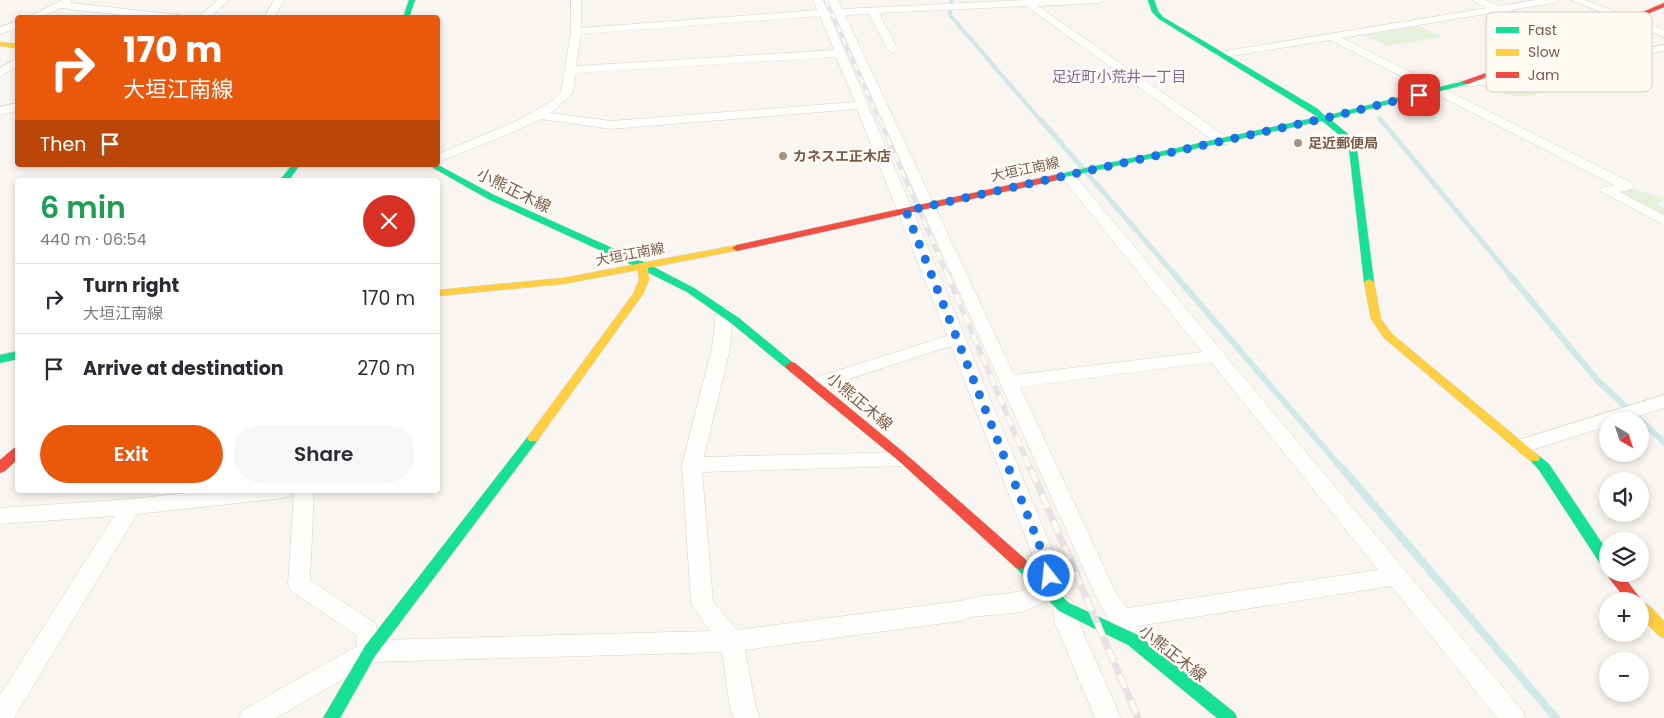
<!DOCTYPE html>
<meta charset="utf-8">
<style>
body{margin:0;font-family:Poppins,"Noto Sans JP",sans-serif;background:#f7f7f7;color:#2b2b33;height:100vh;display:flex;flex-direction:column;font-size:19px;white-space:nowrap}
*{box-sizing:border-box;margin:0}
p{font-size:16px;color:#7c7c81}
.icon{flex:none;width:28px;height:28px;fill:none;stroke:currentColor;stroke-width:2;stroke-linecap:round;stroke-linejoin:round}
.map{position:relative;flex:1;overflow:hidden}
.panel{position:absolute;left:15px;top:178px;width:425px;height:315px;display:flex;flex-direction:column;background:#fff;border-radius:5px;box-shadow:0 2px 8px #0003}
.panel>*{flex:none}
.hud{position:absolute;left:15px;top:15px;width:425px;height:152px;border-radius:5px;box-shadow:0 2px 8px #0003;background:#ea580c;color:#fff;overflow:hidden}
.needle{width:32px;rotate:141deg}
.buttons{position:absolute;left:1599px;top:412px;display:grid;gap:10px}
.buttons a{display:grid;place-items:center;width:50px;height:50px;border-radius:50%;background:#fff;box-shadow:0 2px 8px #0003;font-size:25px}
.pin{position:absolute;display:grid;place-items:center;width:42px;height:42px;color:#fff;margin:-21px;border-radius:10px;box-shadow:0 2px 8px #0006}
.me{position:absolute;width:55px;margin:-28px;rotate:344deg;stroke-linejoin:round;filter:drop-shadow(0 0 4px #0008)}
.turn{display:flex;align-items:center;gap:18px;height:105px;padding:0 25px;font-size:22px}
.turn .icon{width:65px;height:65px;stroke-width:2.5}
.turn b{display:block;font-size:35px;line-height:42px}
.then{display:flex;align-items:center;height:48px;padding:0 25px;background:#0003;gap:10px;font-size:19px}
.round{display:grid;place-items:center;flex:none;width:52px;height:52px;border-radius:26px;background:#f7f7f7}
.headline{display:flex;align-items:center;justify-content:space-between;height:85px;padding:0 25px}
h1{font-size:30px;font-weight:600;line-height:38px;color:#1e9e55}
.cta{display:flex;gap:10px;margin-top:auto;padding:10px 25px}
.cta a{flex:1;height:58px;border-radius:30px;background:#ea580c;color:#fff;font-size:20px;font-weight:600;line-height:58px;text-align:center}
.cta a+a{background:#f7f7f7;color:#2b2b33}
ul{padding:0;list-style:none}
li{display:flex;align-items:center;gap:15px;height:70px;padding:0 25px;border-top:1px solid #e1e1e2}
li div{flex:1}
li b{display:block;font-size:19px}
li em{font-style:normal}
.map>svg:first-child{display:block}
.green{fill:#e7f0db}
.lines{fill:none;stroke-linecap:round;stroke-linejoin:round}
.stream-far3{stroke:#d0e8ea;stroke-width:4}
.stream-far2{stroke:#d0e8ea;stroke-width:5}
.stream-far1{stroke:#d0e8ea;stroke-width:6}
.stream{stroke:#d0e8ea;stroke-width:8}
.street-casing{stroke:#d7d1cb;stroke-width:1}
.fast-casing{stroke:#d9d2cb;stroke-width:1}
.slow-casing{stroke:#d9d2cb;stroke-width:1}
.jam-casing{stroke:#d9d2cb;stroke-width:1}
.street{fill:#fefefd;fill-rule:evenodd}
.fast{fill:#16e098;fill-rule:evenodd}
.slow{fill:#ffcf43;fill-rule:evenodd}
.jam{fill:#f24e42;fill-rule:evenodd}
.rail-far3-casing{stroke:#e6e3e7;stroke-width:4}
.rail-far2-casing{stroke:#e6e3e7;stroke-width:4.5}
.rail-far1-casing{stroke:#e6e3e7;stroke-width:5.5}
.rail-casing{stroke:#e6e3e7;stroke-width:7}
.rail-far3{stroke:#fffaf3;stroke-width:2.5;stroke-dasharray:7;stroke-linecap:butt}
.rail-far2{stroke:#fffaf3;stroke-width:3;stroke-dasharray:9;stroke-linecap:butt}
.rail-far1{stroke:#fffaf3;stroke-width:4;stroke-dasharray:11;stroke-linecap:butt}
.rail{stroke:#fffaf3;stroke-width:5;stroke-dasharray:14;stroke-linecap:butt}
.route{stroke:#1a73e8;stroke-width:9;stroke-dasharray:0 16.2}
.poi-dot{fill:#a69286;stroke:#fffaf3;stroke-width:2}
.labels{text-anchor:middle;stroke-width:5;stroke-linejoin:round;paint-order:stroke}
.far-poi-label{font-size:14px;font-weight:bold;fill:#7a5c4d;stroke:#fffaf3;text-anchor:start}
.far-street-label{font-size:14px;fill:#7a5c4d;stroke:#fffaf3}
.far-neighbourhood-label{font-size:15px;fill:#846695;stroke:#fffaf3}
.street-label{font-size:16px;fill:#7a5c4d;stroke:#fffaf3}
.key{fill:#fffaf3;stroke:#d7cbc1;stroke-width:1}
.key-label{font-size:14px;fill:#7a5c4d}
</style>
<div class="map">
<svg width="1664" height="718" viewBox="0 0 1664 718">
<rect width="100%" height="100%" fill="#f9f5f0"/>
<path class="green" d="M 1419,26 L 1442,37 L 1387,46 L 1365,35 Z
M 1643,57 L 1651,60 L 1652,66 C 1642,69 1634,66 1624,67 C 1616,68 1610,71 1601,72 L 1594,80 L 1558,79 L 1576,69 L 1597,69 L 1607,64 L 1625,63 L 1627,59 Z
M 1529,83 L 1543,85 L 1546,91 C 1527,99 1515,97 1495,91 Z
M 1629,188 L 1664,198 L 1658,205 L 1664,208 L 1664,215 L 1621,193 Z"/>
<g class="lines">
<path class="stream-far3" d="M 951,0 L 950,15 L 1042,122
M 1379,118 L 1382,122"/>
<path class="stream-far2" d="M 1041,120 L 1175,275
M 1381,120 L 1510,275"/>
<path class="stream-far1" d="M 1174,274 L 1344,471
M 1509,274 L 1598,381 L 1664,442"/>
<path class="stream" d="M 1343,469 L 1556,718"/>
<defs>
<path id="street" d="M 62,0 L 72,0 L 71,3 L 180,15 L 185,18 L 147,18 L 61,8 L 40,18 L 26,18 Z
M 218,0 L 229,0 L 209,18 L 197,18 Z
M 274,0 L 284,0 L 274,18 L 264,18 Z
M 571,0 L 581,0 L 581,28 L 817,10 L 813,0 L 823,0 L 827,10 L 832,9 L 828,0 L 838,0 L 842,9 L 1024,0 L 1105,0 L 1100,3 L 1038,6 L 1228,138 L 1229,141 L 1228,144 L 1218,144 L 1026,6 L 879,13 L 898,50 L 893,53 L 888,50 L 869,14 L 845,15 L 1014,375 L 1202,352 L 1060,175 L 1062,172 L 1072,172 L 1522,710 L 1526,718 L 1497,718 L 1391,586 L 1138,626 L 1145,640 L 1141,647 L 1133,650 L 1125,647 L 1098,601 L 835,15 L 830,16 L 913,211 L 1058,564 L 1060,576 L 1055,585 L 1058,591 L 1055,598 L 1022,612 L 971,617 L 960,621 L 745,650 L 756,708 L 760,718 L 734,718 L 730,708 L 722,652 L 373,662 L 276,718 L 239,718 L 243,710 L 357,646 L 356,635 L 291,591 L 288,584 L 294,491 L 291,495 L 284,498 L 137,514 L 14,718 L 0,718 L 0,695 L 114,516 L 0,524 L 0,508 L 131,499 L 213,490 L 314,490 L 310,580 L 375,623 L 380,640 L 710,631 L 691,604 L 682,465 L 712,348 L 716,312 L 718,308 L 730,308 L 732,312 L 730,348 L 704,457 L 904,452 L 911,454 L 914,459 L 911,464 L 904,466 L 702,472 L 713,601 L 737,630 L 960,601 C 983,593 1009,597 1032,587 L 1038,575 L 1036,564 L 951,346 L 814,390 L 808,388 L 805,384 L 808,380 L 947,336 L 857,109 L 611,129 L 541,119 L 511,133 L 438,162 L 438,154 L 521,119 L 553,100 L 561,92 L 571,31 ZM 820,16 L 834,50 L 576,66 L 581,34 ZM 836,57 L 855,102 L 611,121 L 551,113 L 573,93 L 576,73 ZM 1211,362 L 1378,570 L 1127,608 L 1117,595 L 1020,387 Z
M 1472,0 L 1485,0 L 1500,6 L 1536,0 L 1559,0 L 1554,3 L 1510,10 L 1581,42 L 1580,44 L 1572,44 L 1497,12 L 1342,38 L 1632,183 L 1634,186 L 1632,189 L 1620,192 L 1664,215 L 1664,225 L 1600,191 L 1602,188 L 1614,185 L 1330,40 L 1219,58 L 1214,55 L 1219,52 L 1487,8 Z
M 1571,0 L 1585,0 L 1664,30 L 1664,37 Z
M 18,21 L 18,28 L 0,34 L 0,27 Z
M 1664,45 L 1664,51 L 1510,83 L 1459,87 L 1453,84 L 1459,81 L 1510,77 Z
M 18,58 L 18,66 L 0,76 L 0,68 Z
M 18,103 L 18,111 L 0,115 L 0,107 Z
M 1664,395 L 1664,408 L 1621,421 L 1608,421 L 1608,426 L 1522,453 L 1515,451 L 1512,446 L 1515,441 Z
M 1064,597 L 1072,600 L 1079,623 L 1121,718 L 1095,718 L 1055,623 L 1053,607 L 1056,600 Z"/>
<path id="fast" d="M 409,0 L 415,0 L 409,18 L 403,18 Z
M 1148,0 L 1154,0 L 1158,11 L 1163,17 L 1318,109 L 1325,116 L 1468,80 L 1468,84 L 1330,119 L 1348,134 L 1357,149 L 1374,282 L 1373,284 L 1365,284 L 1364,282 L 1349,149 L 1342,137 L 1322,121 L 1056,179 L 1055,177 L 1059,174 L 1318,117 L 1159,19 L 1152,12 Z
M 292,165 L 300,165 L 289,180 L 280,180 Z
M 428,165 L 438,165 L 494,195 L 648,264 L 694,288 L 739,318 L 797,366 L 791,370 L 787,369 L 731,323 L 687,292 L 641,269 L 488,199 Z
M 18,351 L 18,359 L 0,363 L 0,355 Z
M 533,434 L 537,435 L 539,438 L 537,441 L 375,656 L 340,718 L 323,718 L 365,646 L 529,435 Z
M 1534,453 L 1538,455 L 1549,464 L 1608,552 L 1608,570 L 1603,568 L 1539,470 L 1528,458 L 1530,455 Z
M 1020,557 L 1025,559 L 1069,603 L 1138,635 L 1235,713 L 1237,718 L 1217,718 L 1128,645 L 1059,611 L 1015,567 L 1013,563 L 1015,559 Z"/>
<path id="slow" d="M 0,42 L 18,44 L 18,48 L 0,46 Z
M 737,245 L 740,246 L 742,248 L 740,250 L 648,268 L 649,280 L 643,294 L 537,441 L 529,441 L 527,438 L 529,435 L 633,294 L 639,280 L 638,270 L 563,284 L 438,296 L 438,290 L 563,278 Z
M 1369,279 L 1374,282 L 1381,319 L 1392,334 L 1538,455 L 1540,458 L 1538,461 L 1530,461 L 1384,338 L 1371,319 L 1364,282 Z
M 1638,601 C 1649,602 1657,614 1664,621 L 1664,638 L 1659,636 L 1640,617 L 1640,601 Z"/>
<path id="jam" d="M 1664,3 L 1664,7 L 1578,43 L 1468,84 L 1461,82 L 1574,41 Z
M 1059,174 L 1063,177 L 1062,179 L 737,251 L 732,248 L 737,245 Z
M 791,362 L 795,363 L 908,456 L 1025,559 L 1027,563 L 1025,567 L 1020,569 L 1015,567 L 900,462 L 787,369 L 785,366 Z
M 18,447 L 18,459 L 5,471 L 0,473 L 0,460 L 14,448 Z
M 1608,573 L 1622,574 L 1642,601 L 1640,605 L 1640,601 L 1627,601 L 1609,578 Z"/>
</defs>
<use href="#street" class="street-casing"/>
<use href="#fast" class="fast-casing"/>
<use href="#slow" class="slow-casing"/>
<use href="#jam" class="jam-casing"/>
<use href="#street" class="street"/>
<use href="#fast" class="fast"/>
<use href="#slow" class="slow"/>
<use href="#jam" class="jam"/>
<defs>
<path id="rail-far3" d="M 826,0 L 880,122"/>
<path id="rail-far2" d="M 880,120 L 947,275"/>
<path id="rail-far1" d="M 947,274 L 1031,471"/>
<path id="rail" d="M 1031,469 L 1138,718"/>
</defs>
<use href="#rail-far3" class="rail-far3-casing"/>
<use href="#rail-far2" class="rail-far2-casing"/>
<use href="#rail-far1" class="rail-far1-casing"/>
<use href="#rail" class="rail-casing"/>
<use href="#rail-far3" class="rail-far3"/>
<use href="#rail-far2" class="rail-far2"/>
<use href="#rail-far1" class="rail-far1"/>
<use href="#rail" class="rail"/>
</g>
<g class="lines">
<path class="route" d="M 1049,576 L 1047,564 L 906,211 L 1326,118 L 1419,95"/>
</g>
<g class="poi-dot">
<circle cx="1298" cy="143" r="5"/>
<circle cx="783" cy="156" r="5"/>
</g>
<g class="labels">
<g class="far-poi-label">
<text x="1308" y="148">足近郵便局</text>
<text x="793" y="161">カネスエ正木店</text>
</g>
<g class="far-street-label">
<text transform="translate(1025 169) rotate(-12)" y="5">大垣江南線</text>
<text transform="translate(630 254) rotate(-11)" y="5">大垣江南線</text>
</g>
<g class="far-neighbourhood-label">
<text x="1119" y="82">足近町小荒井一丁目</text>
</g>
<g class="street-label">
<text transform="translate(514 190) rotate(26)" y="6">小熊正木線</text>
<text transform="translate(860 401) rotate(40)" y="6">小熊正木線</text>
<text transform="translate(1173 653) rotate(38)" y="6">小熊正木線</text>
</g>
</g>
<rect x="1486" y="12" width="166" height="80" rx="8" class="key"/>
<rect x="1496" y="27" width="23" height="6" fill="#16e098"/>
<rect x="1496" y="49" width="23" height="7" fill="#ffcf43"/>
<rect x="1496" y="72" width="23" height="6" fill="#f24e42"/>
<g class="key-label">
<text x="1528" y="35">Fast</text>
<text x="1528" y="57">Slow</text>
<text x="1528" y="80">Jam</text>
</g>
</svg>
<div class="buttons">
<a><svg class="needle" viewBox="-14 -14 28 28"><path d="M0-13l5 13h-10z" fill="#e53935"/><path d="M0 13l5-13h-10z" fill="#7c7c81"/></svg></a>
<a><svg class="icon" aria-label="sound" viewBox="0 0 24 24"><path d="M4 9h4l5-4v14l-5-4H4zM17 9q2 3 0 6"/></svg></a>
<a><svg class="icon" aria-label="layers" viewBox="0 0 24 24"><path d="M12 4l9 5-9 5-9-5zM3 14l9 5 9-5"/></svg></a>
<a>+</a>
<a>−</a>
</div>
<div class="pin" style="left:1419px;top:95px;background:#d93025"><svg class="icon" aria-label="arrive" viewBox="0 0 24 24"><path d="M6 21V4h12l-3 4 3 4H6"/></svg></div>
<svg class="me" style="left:1049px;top:576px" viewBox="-20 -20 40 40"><circle r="17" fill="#1a73e8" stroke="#fff" stroke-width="3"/><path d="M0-11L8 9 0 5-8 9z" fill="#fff"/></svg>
<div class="hud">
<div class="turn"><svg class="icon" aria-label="right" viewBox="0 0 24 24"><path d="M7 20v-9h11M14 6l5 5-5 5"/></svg><div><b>170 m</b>大垣江南線</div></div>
<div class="then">Then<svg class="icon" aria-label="arrive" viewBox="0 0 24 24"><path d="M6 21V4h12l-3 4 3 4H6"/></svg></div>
</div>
<section class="panel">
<div class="headline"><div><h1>6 min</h1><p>440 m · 06:54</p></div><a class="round" style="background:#d93025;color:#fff"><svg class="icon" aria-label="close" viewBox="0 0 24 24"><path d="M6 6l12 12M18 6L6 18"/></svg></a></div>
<ul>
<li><svg class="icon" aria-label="right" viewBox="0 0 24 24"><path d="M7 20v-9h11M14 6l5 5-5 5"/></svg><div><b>Turn right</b><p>大垣江南線</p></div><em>170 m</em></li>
<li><svg class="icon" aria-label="arrive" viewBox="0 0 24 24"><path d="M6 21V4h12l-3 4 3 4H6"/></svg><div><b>Arrive at destination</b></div><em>270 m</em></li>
</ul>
<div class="cta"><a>Exit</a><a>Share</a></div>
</section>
</div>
